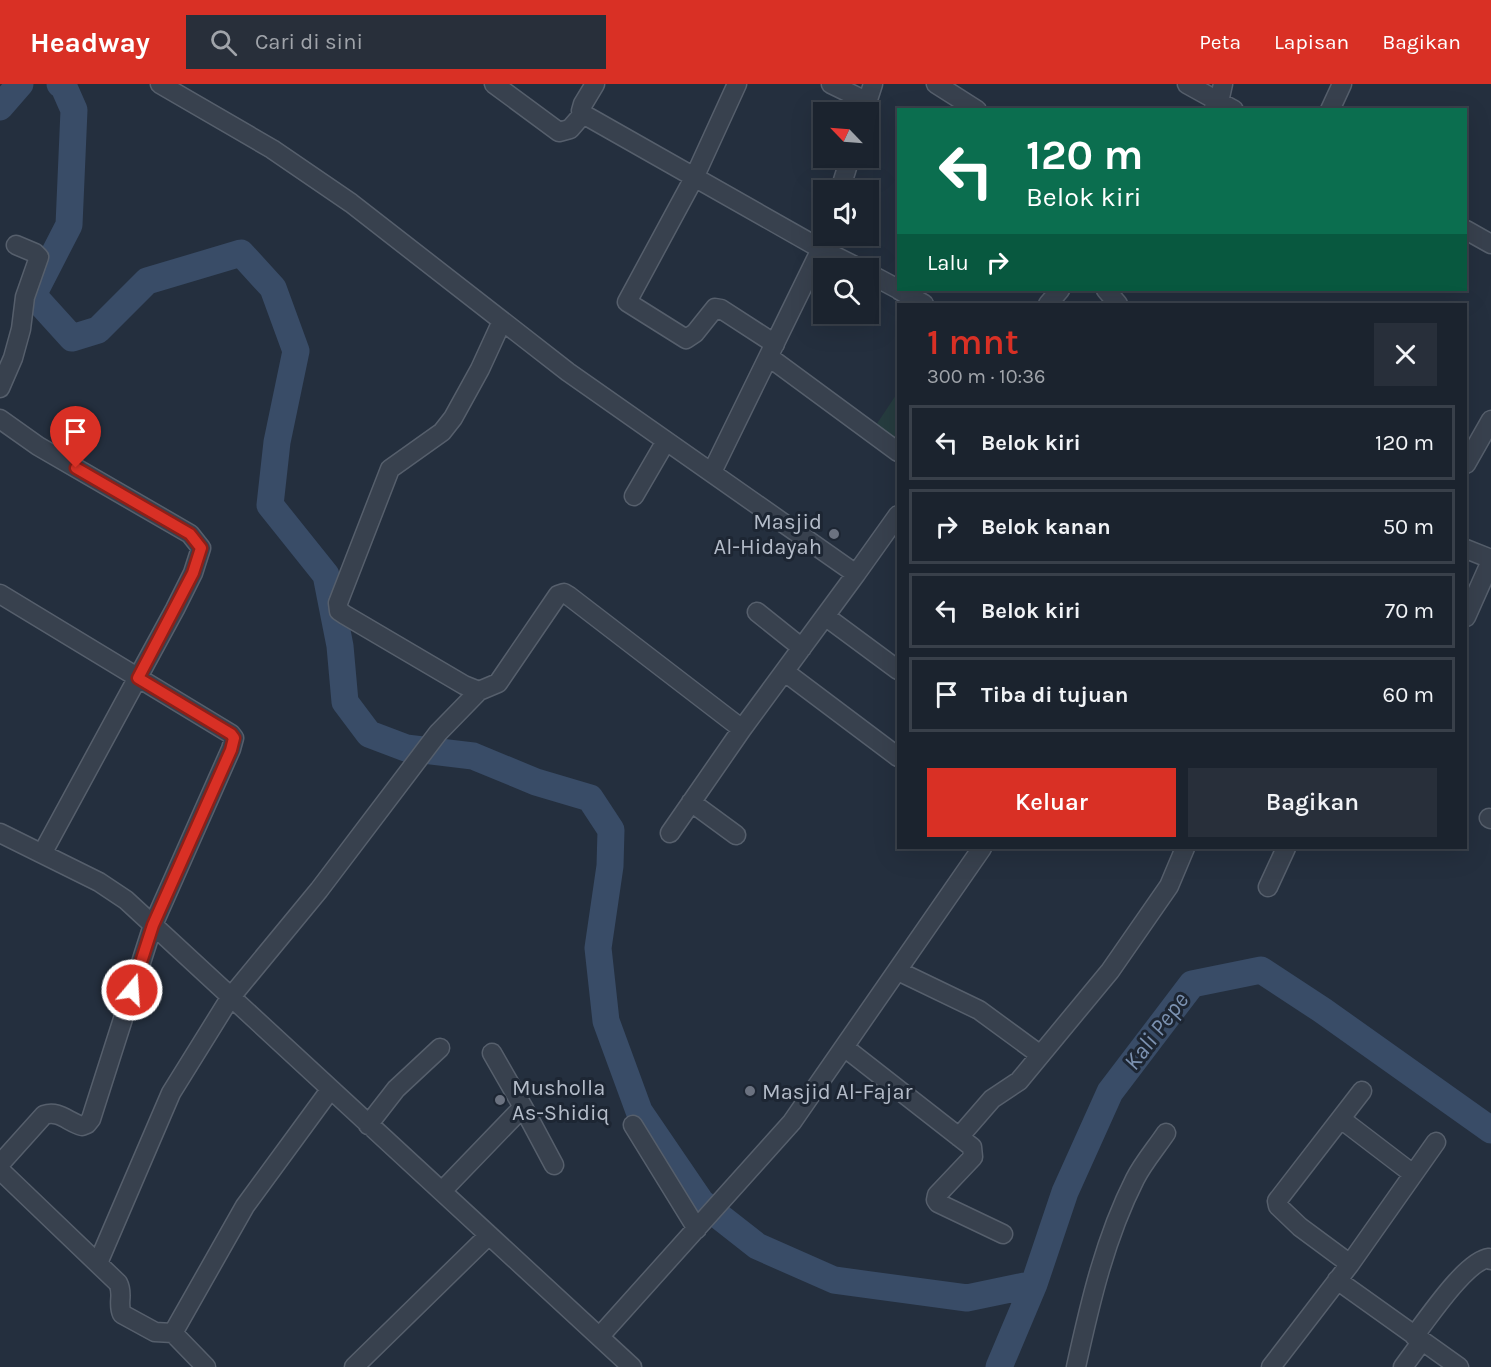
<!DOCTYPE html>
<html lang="id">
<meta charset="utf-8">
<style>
body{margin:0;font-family:Karla,sans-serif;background:#282f3a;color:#f1f3f6;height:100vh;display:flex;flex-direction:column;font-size:22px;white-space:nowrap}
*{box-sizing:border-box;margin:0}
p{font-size:20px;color:#a0a4aa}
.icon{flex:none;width:33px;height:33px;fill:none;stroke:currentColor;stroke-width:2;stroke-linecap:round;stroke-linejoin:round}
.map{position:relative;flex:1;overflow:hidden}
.details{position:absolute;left:897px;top:219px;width:570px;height:546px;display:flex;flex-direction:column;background:#1b232e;border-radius:0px;box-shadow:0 6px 24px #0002,0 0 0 2px #39404a}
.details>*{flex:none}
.top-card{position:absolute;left:897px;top:24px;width:570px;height:183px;border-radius:0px;box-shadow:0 6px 24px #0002,0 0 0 2px #39404a;background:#0b6e4f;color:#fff;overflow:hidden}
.needle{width:39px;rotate:295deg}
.buttons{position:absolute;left:813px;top:18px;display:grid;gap:12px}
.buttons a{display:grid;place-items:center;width:66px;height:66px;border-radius:0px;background:#1b232e;box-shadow:0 6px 24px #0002,0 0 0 2px #39404a;font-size:30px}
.pin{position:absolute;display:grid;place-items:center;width:51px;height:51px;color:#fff;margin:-62px -26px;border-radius:50% 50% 50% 0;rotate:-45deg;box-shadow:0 0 6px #0007}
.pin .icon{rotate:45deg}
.me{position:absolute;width:66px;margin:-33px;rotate:18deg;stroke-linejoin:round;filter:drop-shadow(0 0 4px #0008)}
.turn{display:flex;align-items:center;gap:21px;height:126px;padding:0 30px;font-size:27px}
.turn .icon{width:78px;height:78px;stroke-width:2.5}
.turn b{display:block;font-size:42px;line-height:51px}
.then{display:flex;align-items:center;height:57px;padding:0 30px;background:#0003;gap:12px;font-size:22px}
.round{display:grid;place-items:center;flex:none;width:63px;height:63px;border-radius:0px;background:#282f3a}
.overview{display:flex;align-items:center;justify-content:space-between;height:102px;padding:0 30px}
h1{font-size:36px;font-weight:600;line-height:45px;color:#d93025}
.button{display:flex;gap:12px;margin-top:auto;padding:12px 30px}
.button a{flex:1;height:69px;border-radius:0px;background:#d93025;color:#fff;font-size:24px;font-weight:600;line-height:69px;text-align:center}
.button a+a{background:#282f3a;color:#f1f3f6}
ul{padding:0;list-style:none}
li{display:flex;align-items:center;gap:18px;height:75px;margin:0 12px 9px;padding:0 18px;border:3px solid #39404a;border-radius:0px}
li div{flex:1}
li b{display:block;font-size:22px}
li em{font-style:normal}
header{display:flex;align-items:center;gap:36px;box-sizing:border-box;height:84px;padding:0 30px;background:#d93025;color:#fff}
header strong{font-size:28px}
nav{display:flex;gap:33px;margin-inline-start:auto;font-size:21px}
.search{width:420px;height:54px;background:#282f3a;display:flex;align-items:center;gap:15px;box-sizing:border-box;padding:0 21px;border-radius:0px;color:#a0a4aa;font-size:22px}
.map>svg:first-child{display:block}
.green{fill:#263c3f}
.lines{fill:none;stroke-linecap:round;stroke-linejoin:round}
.river{stroke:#394c67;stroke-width:27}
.minor-casing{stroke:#565f6c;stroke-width:21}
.minor{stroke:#38414e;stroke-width:18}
.route-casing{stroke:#8d1f18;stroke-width:15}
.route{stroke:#d93025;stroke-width:10}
.worship-dot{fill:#6b7280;stroke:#1d2633;stroke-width:2}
.labels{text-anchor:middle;stroke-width:6;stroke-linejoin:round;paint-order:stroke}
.poi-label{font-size:22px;fill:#b4bcc9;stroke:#1d2633;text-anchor:start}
.water-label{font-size:24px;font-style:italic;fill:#7c92b1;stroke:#1d2633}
</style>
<header>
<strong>Headway</strong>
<div class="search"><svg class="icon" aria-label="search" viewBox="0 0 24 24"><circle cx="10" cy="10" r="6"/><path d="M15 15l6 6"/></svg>Cari di sini</div>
<nav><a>Peta</a><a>Lapisan</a><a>Bagikan</a></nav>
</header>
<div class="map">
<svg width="1491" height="1283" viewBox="0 0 1491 1283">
<rect width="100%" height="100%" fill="#242f3e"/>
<path class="green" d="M 898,308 L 898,358 L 876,341 Z"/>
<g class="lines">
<path class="river" d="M 60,0 L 63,1 L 74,26 L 69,141 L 33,211 L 72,254 L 98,246 L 147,197 L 241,169 L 273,204 L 296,267 L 277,358 L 270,421 L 326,491 L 340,562 L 345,618 L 369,650 L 406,664 L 473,672 L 536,698 L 590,714 L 611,746 L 610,782 L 598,864 L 606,937 L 639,1027 L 701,1118 L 757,1162 L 834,1196 L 967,1214 L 1034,1200
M 0,23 L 20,0
M 999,1283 L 1034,1200 L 1065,1108 L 1110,1008 L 1192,900 L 1261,886 L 1322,926 L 1491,1046"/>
<defs>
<path id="minor" d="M 160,0 L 272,65 L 351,119 L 568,288 L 856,490 L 898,431
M 494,0 L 559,48 L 570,45 L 583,30
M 595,0 L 583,20 L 581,27 L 583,30 L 821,165 L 825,152
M 737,0 L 694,94 L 627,218 L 686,255 L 695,249 L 715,224 L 721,225 L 775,260
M 831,0 L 868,18
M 936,0 L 977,26
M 1187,0 L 1234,26
M 1213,26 L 1219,18 L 1223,0
M 1330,26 L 1342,0
M 864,28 L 873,0
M 840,106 L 850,74
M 1466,146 L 1491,160
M 868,189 L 898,205
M 899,206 L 924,220
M 1106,206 L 1118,220
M 1048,220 L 1060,206
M 769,273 L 898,368
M 0,304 L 13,274 L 21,245 L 25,213 L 39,173 L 35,169 L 16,161
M 0,335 L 38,362 L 190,450 L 201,464 L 193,489 L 175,525 L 43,768
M 1466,380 L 1491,336
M 712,388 L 821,165 L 859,184
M 634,412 L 666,357
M 1466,465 L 1491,475
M 0,510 L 231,650 L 234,654 L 231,665 L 153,841 L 91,1035 L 87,1040 L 82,1042 C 68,1038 59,1026 44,1031 L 0,1080
M 757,528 L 802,564
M 825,532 L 898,586
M 1466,533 L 1491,477
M 785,588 L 898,673
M 479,607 L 464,601 L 345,531 L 339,527 L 338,519 L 390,385 L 442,348 L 453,334 L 480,285 L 502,237
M 691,718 L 736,751
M 1489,734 L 1491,735
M 0,749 L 99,798 L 126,816 L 632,1283
M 670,749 L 742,645 L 856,490
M 1268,803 L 1286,764
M 898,887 L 979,926 L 1039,970
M 844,963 L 972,1063 L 973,1073 L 937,1111 L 936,1116 L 938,1119 L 1003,1150
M 523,1023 L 554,1081
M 1341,1035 L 1413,1090
M 368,1041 L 396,1005 L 440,964
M 633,1041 L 697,1145
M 959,1053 L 992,1015 L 1019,997 L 1110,887 L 1169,802 L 1185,764
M 0,1086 L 118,1199 C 124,1210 117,1219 122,1230 L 155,1248 L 173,1249 L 206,1283
M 442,1107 L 523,1023 L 492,969
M 98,1179 L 171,1009 L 230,914 L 319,806 L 438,649 L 479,607 L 498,599 L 558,511 L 564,509 L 569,512 L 742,645
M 1350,1180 L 1300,1143 L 1278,1122 L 1277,1117 L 1362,1007
M 1337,1196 L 1459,1283
M 173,1249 L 245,1122 L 330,1006
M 600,1252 L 792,1038 L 982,764
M 1414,1252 C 1429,1233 1466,1177 1489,1174 L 1491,1176
M 354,1283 L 489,1151
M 1076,1283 C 1090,1219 1105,1154 1135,1095 C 1143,1079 1156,1064 1166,1049
M 1271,1283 L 1350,1180 L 1436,1058
M 1403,1283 L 1422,1257"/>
</defs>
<use href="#minor" class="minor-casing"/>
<use href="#minor" class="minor"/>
</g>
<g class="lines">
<defs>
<path id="route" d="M 76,384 L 190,450 L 201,464 L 193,489 L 138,594 L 231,650 L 234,654 L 231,666 L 153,841 L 132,906"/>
</defs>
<use href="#route" class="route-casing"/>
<use href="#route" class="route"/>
</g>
<g class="worship-dot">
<circle cx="834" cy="450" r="6"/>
<circle cx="750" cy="1007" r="6"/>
<circle cx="500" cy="1016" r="6"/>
</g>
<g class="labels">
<g class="poi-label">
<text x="822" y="445" text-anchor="end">Masjid<tspan x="822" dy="25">Al-Hidayah</tspan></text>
<text x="512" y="1011">Musholla<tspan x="512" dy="25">As-Shidiq</tspan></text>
<text x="762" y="1015">Masjid Al-Fajar</text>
</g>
<g class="water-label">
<text transform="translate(1156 947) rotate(-53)" y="8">Kali Pepe</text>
</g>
</g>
</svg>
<div class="buttons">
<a><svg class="needle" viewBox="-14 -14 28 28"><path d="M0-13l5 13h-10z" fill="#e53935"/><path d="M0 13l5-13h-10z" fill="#a0a4aa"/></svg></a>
<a><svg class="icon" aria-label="sound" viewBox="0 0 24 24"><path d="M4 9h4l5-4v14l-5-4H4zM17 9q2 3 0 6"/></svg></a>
<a><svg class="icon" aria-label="search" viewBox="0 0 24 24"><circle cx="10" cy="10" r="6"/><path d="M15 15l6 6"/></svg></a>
</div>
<div class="pin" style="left:76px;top:384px;background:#d93025"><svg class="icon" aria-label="arrive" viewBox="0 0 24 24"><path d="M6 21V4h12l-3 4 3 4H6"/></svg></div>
<svg class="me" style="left:132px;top:906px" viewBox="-20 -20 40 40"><circle r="17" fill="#d93025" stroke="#fff" stroke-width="3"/><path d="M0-11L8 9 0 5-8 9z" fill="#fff"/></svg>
<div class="top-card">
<div class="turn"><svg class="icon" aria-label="left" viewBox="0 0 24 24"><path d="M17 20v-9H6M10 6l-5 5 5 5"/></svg><div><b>120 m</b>Belok kiri</div></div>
<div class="then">Lalu<svg class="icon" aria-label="right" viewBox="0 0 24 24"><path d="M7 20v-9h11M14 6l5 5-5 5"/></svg></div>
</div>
<section class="details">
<div class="overview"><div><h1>1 mnt</h1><p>300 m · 10:36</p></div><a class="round"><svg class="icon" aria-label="close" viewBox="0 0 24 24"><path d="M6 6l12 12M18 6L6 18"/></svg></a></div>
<ul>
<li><svg class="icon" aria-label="left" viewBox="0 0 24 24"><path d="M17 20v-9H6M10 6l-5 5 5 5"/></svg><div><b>Belok kiri</b></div><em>120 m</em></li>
<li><svg class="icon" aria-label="right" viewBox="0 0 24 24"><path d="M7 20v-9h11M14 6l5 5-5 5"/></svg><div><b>Belok kanan</b></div><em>50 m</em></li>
<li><svg class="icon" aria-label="left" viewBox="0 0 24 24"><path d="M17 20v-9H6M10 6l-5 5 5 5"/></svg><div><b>Belok kiri</b></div><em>70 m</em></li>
<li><svg class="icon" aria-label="arrive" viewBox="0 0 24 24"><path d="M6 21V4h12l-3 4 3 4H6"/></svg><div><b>Tiba di tujuan</b></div><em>60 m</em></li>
</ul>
<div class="button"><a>Keluar</a><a>Bagikan</a></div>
</section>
</div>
